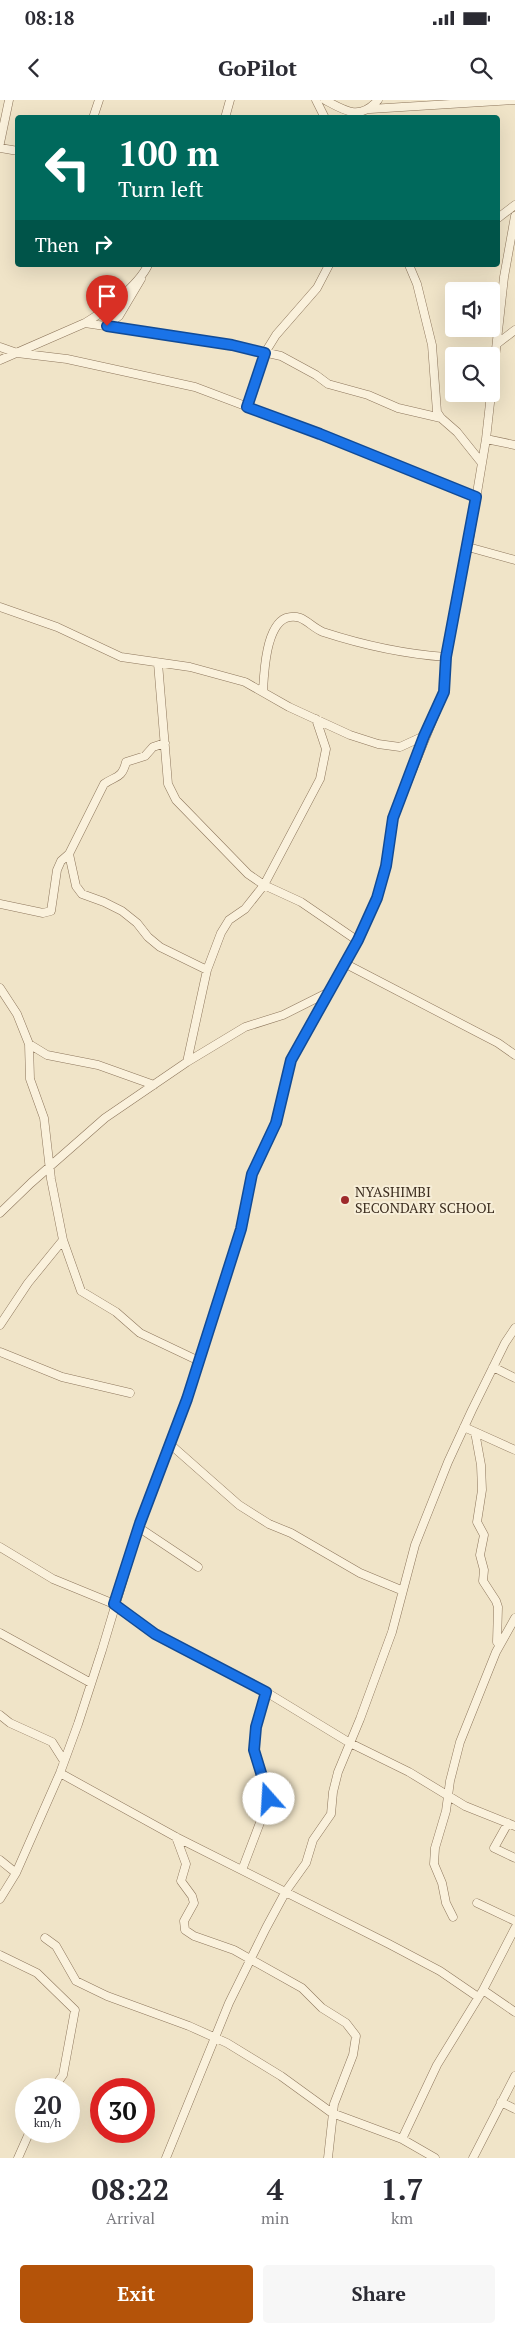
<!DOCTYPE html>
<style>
body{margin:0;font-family:"PT Serif",serif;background:#f7f7f7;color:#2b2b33;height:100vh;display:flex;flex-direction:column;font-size:19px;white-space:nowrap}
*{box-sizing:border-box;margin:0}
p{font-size:16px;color:#7c7c81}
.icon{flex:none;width:28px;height:28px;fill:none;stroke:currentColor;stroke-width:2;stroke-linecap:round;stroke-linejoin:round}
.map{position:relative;height:2058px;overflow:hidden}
.side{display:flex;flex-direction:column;background:#fff;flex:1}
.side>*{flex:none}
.top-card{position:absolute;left:15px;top:15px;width:485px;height:152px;border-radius:5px;box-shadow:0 5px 20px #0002;background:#00695c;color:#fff;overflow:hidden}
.buttons{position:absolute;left:445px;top:182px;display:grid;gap:10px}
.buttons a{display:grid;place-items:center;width:55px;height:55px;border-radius:5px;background:#fff;box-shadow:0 5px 20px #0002;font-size:25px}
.speed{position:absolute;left:15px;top:1978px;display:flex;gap:10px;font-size:25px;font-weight:700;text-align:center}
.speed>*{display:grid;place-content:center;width:65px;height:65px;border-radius:50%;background:#fff;box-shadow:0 5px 20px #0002;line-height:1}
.speed small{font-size:12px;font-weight:400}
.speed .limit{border:8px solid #d22;background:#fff;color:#111}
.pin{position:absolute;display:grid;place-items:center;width:42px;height:42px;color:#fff;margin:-51px -21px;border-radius:50% 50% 50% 0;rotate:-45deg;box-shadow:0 0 5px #0007}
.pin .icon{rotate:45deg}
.me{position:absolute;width:55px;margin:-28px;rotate:341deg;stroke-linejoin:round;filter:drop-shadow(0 0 4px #0008)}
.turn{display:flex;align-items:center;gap:18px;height:105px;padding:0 20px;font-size:22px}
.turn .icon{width:65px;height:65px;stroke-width:2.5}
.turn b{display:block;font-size:35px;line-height:42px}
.then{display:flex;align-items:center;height:48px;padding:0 20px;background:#0003;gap:10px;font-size:19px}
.eta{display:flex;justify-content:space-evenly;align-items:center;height:85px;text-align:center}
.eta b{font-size:30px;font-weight:600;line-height:35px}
.primary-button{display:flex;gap:10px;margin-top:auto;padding:10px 20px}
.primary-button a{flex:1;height:58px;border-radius:5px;background:#b45309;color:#fff;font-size:20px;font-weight:600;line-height:58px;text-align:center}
.primary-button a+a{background:#f7f7f7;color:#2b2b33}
.status{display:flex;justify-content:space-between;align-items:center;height:35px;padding:0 25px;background:#fff;direction:ltr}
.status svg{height:14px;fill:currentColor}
header{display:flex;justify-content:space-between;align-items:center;height:65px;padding:0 20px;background:#fff;font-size:22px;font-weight:600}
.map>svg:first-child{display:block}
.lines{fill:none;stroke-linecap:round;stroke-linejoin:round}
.street-casing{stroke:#8d765c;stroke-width:9}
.street{stroke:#faf1dc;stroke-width:8}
.route-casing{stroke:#114b97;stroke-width:12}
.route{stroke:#1a73e8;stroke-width:9}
.poi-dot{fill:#9e2a2b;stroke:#f7eed8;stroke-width:2}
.labels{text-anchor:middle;stroke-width:4;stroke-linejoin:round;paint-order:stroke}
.poi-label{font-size:14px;fill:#3d2e20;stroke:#f7eed8;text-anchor:start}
</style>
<div class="status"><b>08:18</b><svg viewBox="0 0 49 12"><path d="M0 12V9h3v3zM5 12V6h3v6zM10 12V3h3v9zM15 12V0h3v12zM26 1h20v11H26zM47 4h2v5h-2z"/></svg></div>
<header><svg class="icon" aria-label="back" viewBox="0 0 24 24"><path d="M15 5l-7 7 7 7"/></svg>GoPilot<svg class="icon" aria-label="search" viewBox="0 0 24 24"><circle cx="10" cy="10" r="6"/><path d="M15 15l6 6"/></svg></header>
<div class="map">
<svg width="515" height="2058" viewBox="0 0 515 2058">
<rect width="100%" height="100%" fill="#f0e4c8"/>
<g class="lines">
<defs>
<path id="street" d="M 316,0 L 325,18
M 325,0 C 345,11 360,21 378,0
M 370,9 L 515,0
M 93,18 L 99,0
M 225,18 L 230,0
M 0,43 L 9,0
M 0,48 L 18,51
M 498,118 L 515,105
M 409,165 L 417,184 L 432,245 L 437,312 L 441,318 L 457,332 L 481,362
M 85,223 L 232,245 L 281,256 L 316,275 L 328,284 L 368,295 L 398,308 L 441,318
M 107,225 L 119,216 L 141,179
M 498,243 L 515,230
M 0,247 L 17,253 L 67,259 L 195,287 L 320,334 L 476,397
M 0,260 L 85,223 C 105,211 138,186 148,165
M 247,307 L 263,256 L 276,235 L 317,188 L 329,165
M 486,339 L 515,345
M 468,447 L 515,460
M 0,507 L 57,527 L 121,557 L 190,567 L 245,582 L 289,607 L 350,635 L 378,644 L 400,647 L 424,636
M 158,563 L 168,684 L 176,700 L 248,774 L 264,785 L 301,802 L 358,841
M 263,591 C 264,572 266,526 286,518 C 302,512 310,527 323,532 C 363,545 404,554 446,557
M 69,754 L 76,786 L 82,794 L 104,802 L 122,811 L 137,823 L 148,837 L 160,847 L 207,870
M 0,804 L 43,813 L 51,811 L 57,770 L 61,761 L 69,754 L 104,684 C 115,676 122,679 126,662 L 145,656 L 153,647 L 165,643
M 344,863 L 498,943 L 515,955
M 0,888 L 17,914 L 29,944 L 30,979 L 44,1018 L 51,1079 L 63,1140 L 81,1191 L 116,1212 L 140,1233 L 199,1261
M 29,944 L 47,955 L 98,965 L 154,985
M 187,962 L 207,870 L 221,833 L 229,820 L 245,809 L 264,785 L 320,679 L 326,649 L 316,619
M 0,1113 L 31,1083 L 105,1018 L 187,962 L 245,927 L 283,915 L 329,892
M 0,1225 L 28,1183 L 63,1140
M 0,1252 L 62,1277 L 130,1293
M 493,1267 L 515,1278
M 464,1327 L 515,1350
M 475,1332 L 481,1365 L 482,1390 L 477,1422 L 484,1435 L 480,1455 L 484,1470 L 483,1481 L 496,1501 L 498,1507 L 497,1542
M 171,1345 L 239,1405 L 269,1424 L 291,1433 L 360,1473 L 401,1490
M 138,1427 L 198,1467
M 0,1447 L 53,1479 L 114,1504 L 155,1534 L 266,1592 L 350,1643 L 409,1672 L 465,1706 L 515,1726
M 0,1533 L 91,1583
M 0,1615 L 10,1623 L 52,1642 L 64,1661
M 60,1673 L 176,1737 L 389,1844 L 440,1871 L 478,1897
M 508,1723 L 494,1748 L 515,1758
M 176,1737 L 186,1764 L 181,1781 L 192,1796 L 194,1803 L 184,1821 L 185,1830 L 194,1836 L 234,1850 L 302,1888 L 322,1908 L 346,1923 L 356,1936 L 353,1955 L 334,2004 L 328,2058
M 0,1760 L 16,1773
M 242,1770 L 269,1699 L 254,1650 L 256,1627 L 266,1592
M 0,1799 L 16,1773 L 60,1673 L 78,1624 L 102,1550 L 140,1423 L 187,1299 L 241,1129 L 252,1074 L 275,1023 L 291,960 L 358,841 L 377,798 L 385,767 L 393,718 L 444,592 L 446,557 L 458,488 L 468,447 L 486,339 L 504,177 L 515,116
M 477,1803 L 515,1821
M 453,1817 L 446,1803 L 442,1783 L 434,1764 L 435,1748 L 446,1711 L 450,1681 L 460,1642 L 496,1552 L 515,1518
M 45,1838 L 56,1846 L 76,1881 L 107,1896 L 189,1926 L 227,1943 L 281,1976 L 332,2013 L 402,2039 L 435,2058
M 0,1855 L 37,1873 L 75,1910 L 63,1975 L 53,1989
M 483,1890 L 515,1912
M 501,2002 L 515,2009
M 402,2039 L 437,1965 L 483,1890 L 515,1828
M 18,2058 L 30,2031
M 166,2058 L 229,1903 L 266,1828 L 286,1791 L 306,1763 L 313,1740 L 331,1714 L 333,1692 L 338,1672 L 360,1619 L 392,1532 L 415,1445 L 448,1362 L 472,1310 L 505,1243 L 515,1228
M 473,2058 L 515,1976"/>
</defs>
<use href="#street" class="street-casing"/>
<use href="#street" class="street"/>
</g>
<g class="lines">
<defs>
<path id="route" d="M 107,226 L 232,245 L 265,253 L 247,307 L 320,334 L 476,397 L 446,557 L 444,592 L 424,636 L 393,718 L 386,766 L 377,798 L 358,840 L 291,960 L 276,1023 L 252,1074 L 241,1129 L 187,1299 L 140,1423 L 114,1504 L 155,1534 L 266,1592 L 256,1627 L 254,1650 L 269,1699"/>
</defs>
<use href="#route" class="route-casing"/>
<use href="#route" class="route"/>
</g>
<circle class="poi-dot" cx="345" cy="1100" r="5"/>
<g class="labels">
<g class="poi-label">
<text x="355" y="1097">NYASHIMBI<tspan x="355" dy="16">SECONDARY SCHOOL</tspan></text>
</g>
</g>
</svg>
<div class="buttons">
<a><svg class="icon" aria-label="sound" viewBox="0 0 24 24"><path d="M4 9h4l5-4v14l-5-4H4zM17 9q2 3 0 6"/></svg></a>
<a><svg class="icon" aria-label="search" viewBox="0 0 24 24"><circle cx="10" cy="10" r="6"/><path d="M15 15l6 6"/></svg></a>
</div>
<div class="speed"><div>20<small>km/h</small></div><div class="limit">30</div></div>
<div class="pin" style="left:107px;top:226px;background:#d93025"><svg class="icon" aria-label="arrive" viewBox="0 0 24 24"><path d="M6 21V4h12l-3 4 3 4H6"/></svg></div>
<svg class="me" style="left:269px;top:1699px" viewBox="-20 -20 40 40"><circle r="19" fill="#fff"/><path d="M0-13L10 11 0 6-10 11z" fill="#1a73e8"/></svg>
<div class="top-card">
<div class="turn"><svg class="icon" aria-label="left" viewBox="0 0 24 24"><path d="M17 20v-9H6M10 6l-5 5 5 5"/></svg><div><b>100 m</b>Turn left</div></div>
<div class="then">Then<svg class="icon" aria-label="right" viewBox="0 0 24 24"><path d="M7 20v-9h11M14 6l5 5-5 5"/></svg></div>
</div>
</div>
<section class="side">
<div class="eta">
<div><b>08:22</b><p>Arrival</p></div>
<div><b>4</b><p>min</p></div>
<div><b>1.7</b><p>km</p></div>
</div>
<div class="primary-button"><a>Exit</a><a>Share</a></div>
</section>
